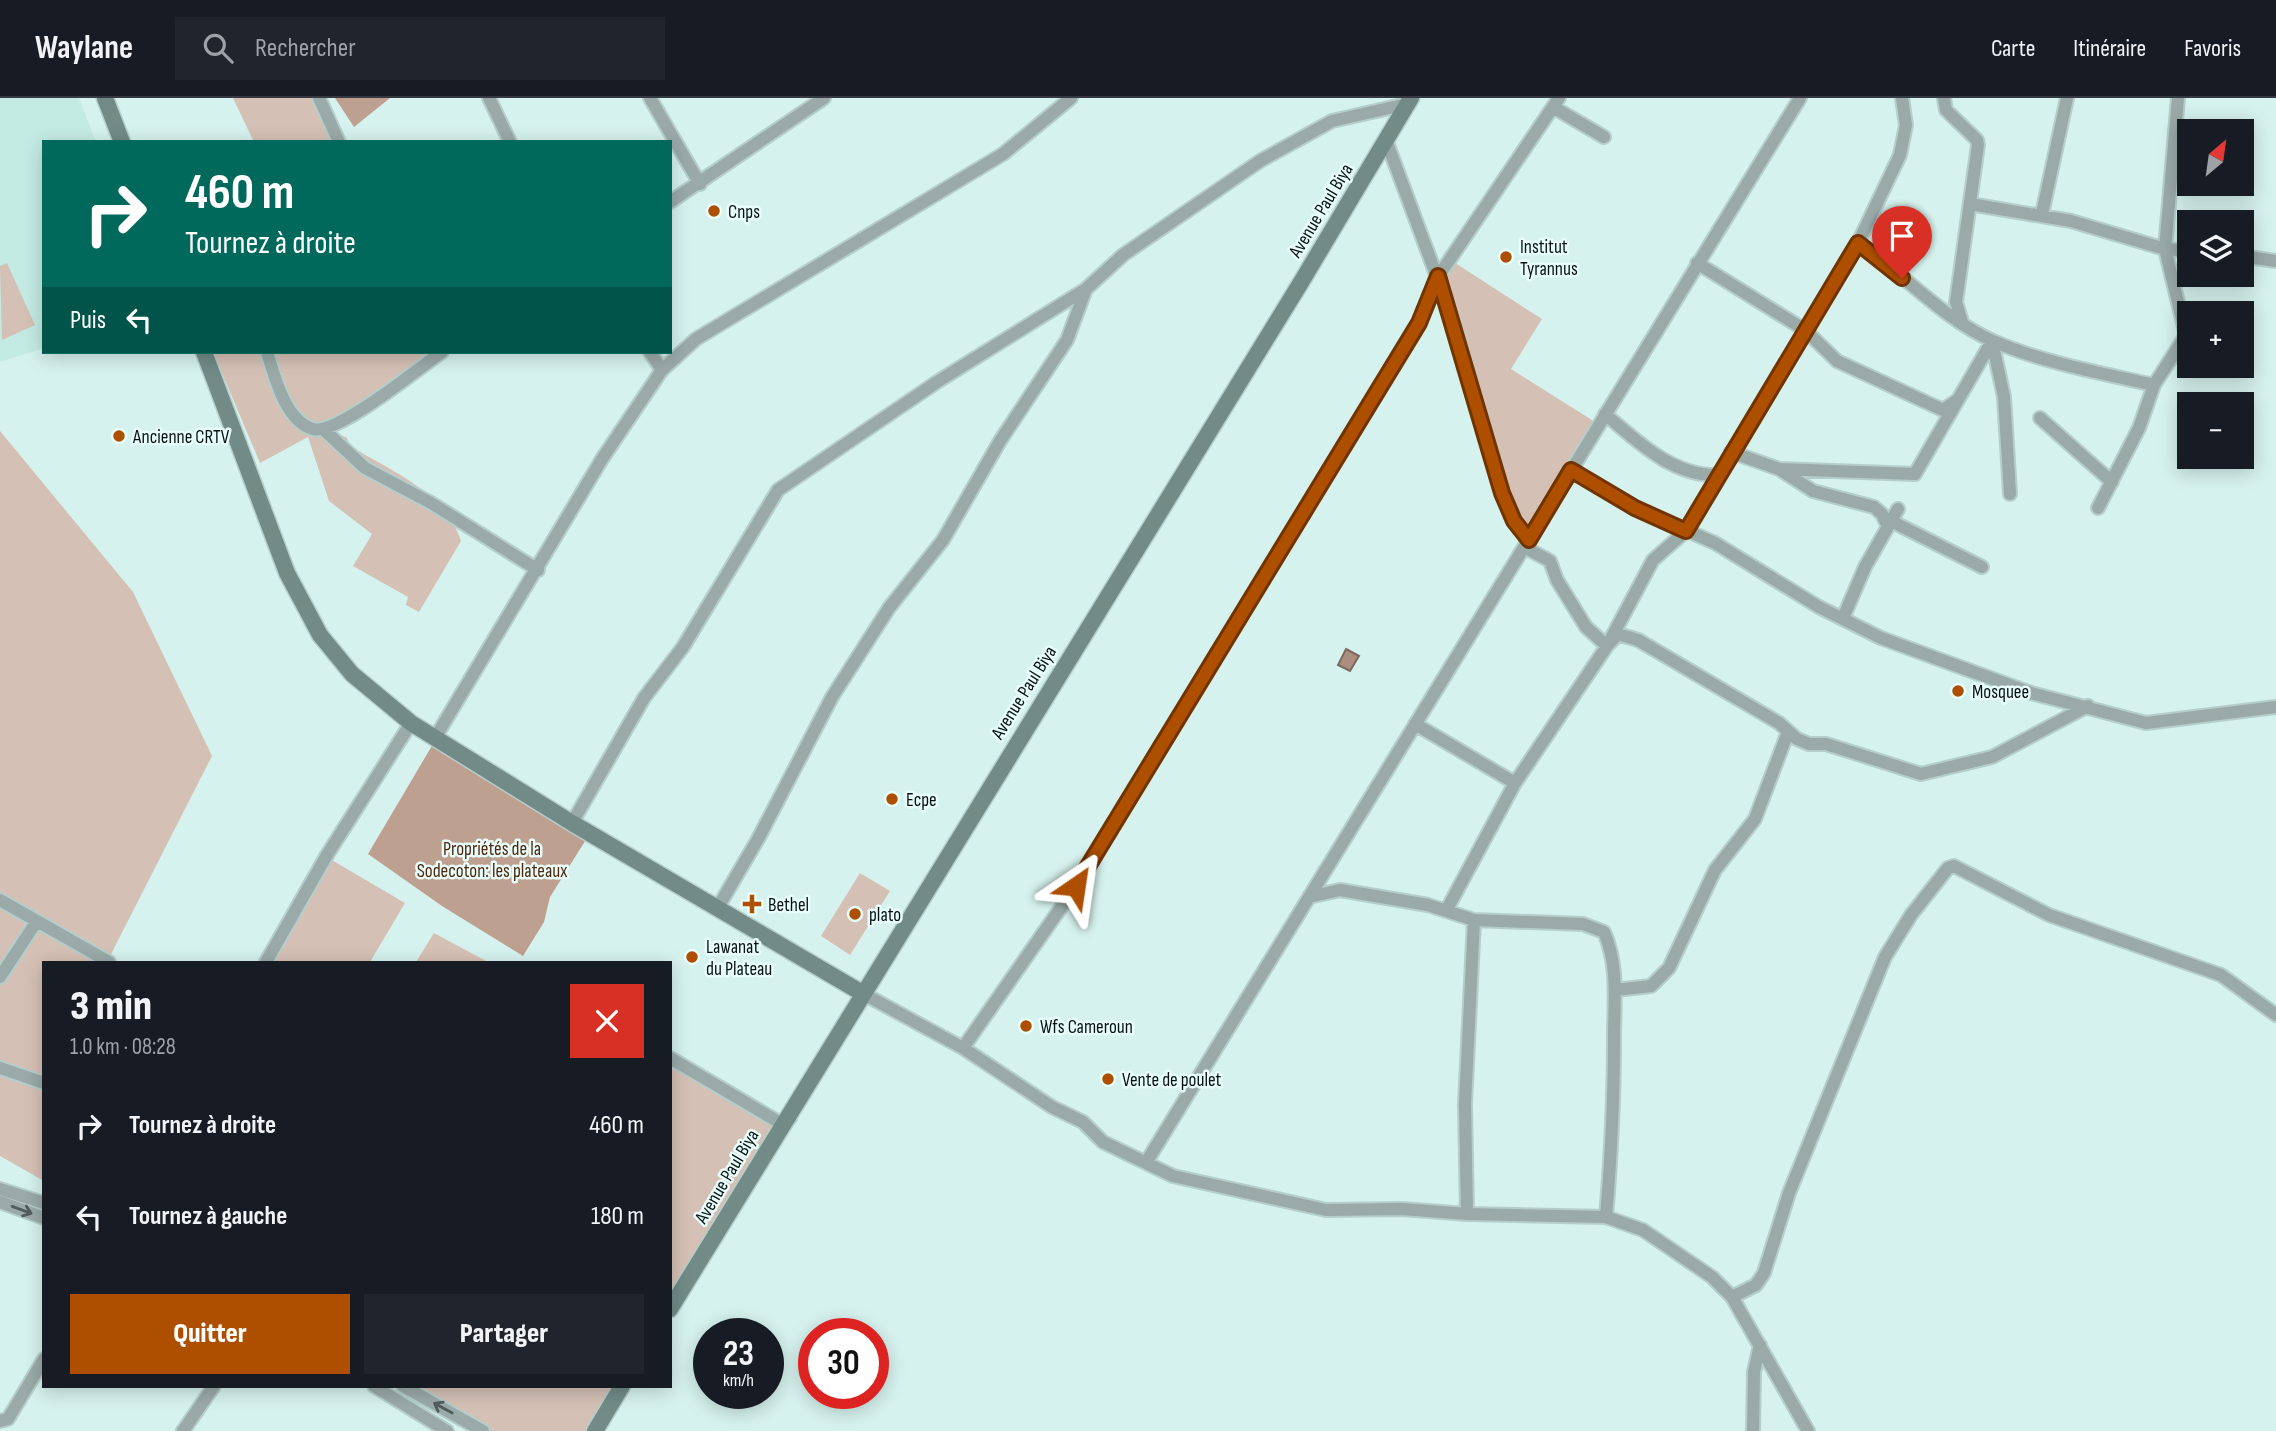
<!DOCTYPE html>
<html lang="fr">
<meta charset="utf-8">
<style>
body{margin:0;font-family:"Sofia Sans Condensed",sans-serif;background:#20242c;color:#f1f3f6;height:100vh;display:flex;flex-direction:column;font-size:26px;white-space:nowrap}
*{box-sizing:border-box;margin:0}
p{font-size:23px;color:#9ea1a6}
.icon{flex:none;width:38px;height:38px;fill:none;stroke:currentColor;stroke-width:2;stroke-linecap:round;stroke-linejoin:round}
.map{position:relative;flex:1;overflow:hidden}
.sheet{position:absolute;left:42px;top:863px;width:630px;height:427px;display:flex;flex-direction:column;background:#171b24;border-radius:0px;box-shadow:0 4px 18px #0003}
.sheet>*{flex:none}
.banner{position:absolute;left:42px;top:42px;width:630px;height:214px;border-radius:0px;box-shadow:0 4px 18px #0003;background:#00695c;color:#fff;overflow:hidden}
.needle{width:46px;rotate:29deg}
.tools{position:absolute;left:2177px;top:21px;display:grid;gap:14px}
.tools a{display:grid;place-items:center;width:77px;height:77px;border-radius:0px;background:#171b24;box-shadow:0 4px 18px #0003;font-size:35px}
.speed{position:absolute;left:693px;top:1220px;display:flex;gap:14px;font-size:35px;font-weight:700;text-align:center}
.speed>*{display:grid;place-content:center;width:91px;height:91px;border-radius:50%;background:#171b24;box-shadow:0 4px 18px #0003;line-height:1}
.speed small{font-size:18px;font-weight:400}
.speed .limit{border:10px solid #d22;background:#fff;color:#111}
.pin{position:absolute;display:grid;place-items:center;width:60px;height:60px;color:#fff;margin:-72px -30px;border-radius:50% 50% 50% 0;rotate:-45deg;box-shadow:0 0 7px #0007}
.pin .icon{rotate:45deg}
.me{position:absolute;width:77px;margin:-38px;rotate:32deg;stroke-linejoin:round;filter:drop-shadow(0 0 5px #0008)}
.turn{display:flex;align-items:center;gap:24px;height:147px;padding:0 28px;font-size:32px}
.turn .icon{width:91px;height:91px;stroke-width:2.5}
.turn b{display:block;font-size:49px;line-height:60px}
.then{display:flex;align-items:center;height:66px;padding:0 28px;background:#0003;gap:14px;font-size:26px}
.round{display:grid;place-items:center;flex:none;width:74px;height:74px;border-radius:0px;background:#20242c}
.overview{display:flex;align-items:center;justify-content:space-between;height:119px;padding:0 28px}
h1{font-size:42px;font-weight:800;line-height:52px}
.action{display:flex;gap:14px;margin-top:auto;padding:14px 28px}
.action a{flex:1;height:80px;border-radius:0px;background:#ae4f00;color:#fff;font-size:28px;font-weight:800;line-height:80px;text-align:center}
.action a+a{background:#20242c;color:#f1f3f6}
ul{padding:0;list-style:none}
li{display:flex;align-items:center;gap:21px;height:91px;padding:0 28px}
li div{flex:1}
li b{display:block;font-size:26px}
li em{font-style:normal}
header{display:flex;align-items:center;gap:42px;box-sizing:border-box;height:98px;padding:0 35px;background:#171b24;border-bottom:2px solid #363941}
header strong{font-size:33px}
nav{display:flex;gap:38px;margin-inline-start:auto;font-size:24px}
.search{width:490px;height:63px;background:#20242c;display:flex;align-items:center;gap:18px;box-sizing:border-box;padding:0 24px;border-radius:0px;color:#9ea1a6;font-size:26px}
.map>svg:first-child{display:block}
.built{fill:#c4eae4}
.green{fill:#d5c0b5}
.forest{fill:#bea090}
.water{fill:#ab8e7e;stroke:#7a695d;stroke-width:2}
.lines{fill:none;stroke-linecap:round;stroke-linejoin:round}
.street-casing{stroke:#b5cecb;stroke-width:16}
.secondary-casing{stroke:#b5cecb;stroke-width:19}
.street{stroke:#9aaaa8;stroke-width:12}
.secondary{stroke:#728b87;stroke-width:16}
.oneway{stroke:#515e5c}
.route-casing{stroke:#713300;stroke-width:18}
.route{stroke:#ae4f00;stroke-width:12}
.poi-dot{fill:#ae4f00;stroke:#e8fefb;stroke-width:2.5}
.labels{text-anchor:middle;stroke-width:5;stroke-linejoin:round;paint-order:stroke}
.street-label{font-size:19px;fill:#081211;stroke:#e8fefb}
.poi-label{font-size:19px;fill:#081211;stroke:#e8fefb;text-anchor:start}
.park-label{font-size:19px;fill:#51270d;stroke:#e8fefb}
</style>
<header>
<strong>Waylane</strong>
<div class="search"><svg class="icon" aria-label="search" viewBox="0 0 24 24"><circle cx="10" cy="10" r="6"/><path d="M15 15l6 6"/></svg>Rechercher</div>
<nav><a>Carte</a><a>Itinéraire</a><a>Favoris</a></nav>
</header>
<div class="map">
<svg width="2276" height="1333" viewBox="0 0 2276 1333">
<rect width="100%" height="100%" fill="#d6f2ee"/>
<path class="built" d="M 0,0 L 79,0 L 96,44 L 44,44 L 44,250 L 0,264 Z"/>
<path class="green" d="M 233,0 L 324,0 L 346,44 L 254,44 Z
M 1452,163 L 1542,221 L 1511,271 L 1595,324 L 1529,442 L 1514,423 L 1438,179 Z
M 7,165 L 35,227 L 2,242 L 0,168 Z
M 213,254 L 428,254 L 368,302 L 327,330 L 347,340 L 350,348 C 391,373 445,394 461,443 L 419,514 L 406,507 L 408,499 L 353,468 L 372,436 L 329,403 L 308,339 L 260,365 Z
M 0,333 L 133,494 L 212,658 L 107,864 L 44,864 L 44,1083 L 0,1058 Z
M 330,761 L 405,805 L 370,864 L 268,864 Z
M 860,775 L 890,793 L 850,857 L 821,838 Z
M 434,835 L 488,864 L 416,864 Z
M 670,965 L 782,1026 L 670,1211 Z
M 405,1288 L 622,1288 L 595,1333 L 484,1333 Z"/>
<path class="forest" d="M 335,0 L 390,0 L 354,29 Z
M 433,646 L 587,740 L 550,799 L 544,824 L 523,858 L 442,808 L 368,756 Z"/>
<path class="water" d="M 1346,551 L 1359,558 L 1350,573 L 1338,567 Z"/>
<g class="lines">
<defs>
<path id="street" d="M 319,0 L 339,44
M 489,0 L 510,44
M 650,0 L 700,86
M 1944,0 L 1946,12 L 1977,42 L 1978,47 L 1956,204 L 1962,224
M 1553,9 L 1604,39
M 1386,42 L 1453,222 L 1502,395 L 1514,423 L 1529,442
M 670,104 L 824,0
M 1970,106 L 2071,123 L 2165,151 L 2189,153
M 2042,116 L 2067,0
M 1858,145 C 1903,175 1943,221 1993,243 C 2044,265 2101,275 2154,287
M 2242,158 L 2276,163
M 1697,165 L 1805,232 L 1837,263 L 1943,312 L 1956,303
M 1992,243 L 2004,299 L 2010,396
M 267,254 C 274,277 285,323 313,331 C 336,338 420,269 442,254
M 650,254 L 662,272
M 1605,316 C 1637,343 1672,378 1717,377
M 2040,320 L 2112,384
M 323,331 L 365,370 L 431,405 L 538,472
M 1731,354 L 1779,371 L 1915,376 L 1992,243
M 1779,371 L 1813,393 L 1874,409 L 1882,416 L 1888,429
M 1571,372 L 1635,410 L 1715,445 L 1819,509 L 1881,540 L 2031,595 L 2146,625 L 2276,609
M 2098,410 L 2139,330 L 2154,287 L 2186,237 L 2165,151 L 2178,0
M 1891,423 L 1982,469
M 1524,449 L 1550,463 L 1557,482 L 1586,529 L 1607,548 L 1618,536 L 1638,542 L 1779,625 L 1797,641 L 1809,646 L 1826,646 L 1921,676 L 1992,659 L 2088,608
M 1843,520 L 1865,469 L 1898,411
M 1415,626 L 1515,685 L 1607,548 L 1653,462 L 1686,433 L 1858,145 L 1900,57 L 1906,27 L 1902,0
M 435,640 L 602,361 L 662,272 L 696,241 L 1003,56 L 1071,0
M 572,725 L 644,600 L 683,549 L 778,392 L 937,284 L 1086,191 L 1123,157 L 1260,63 L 1332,23 L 1407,6
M 1309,799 L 1340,792 L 1428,807 L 1474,822 L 1583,826 L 1604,834 C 1619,868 1614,905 1614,941 C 1614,1000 1611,1059 1606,1119
M 0,802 L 109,864
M 717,811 L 758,741 L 832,599 L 889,510 L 943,442 L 1000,343 L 1067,242 L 1086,191
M 1446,813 L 1515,685
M 266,864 L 327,757 L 411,625
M 0,879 L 37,823
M 1615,892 L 1651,888 L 1669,870 L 1715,772 L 1755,721 L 1788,634
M 860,899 L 862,895 L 963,950 L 1052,1009 L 1083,1024 L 1103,1044 L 1173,1078 L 1326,1112 L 1402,1111 L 1467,1116 L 1606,1119 L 1643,1132 L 1712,1179 L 1732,1199 L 1808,1333
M 963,950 L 1076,788 L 1419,225 L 1438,179 L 1559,0
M 670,960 L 782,1026 L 790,1020
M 0,970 L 44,985
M 1147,1063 L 1800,0
M 0,1091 L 44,1105
M 0,1104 L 44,1120
M 1467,1116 L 1465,1006 L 1474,822
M 1732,1199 L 1756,1187 L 1764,1175 L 1789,1095 L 1885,859 L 1911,817 L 1948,770 L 1954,768 L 2049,817 L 2221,877 L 2276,917
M 374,1288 L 447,1333
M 403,1288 L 483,1333
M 0,1323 L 8,1321 L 44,1261
M 183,1333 L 214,1288
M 1753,1333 L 1754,1274 L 1760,1247"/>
<path id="secondary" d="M 105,0 L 122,44
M 204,254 L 287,475 L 320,537 L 352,576 L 411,625 L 572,725 L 862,895
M 670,1211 L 1300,186 L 1411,0
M 595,1333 L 622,1288"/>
</defs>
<use href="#street" class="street-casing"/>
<use href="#secondary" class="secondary-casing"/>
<use href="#street" class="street"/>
<use href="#secondary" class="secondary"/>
</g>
<defs><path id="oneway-shaft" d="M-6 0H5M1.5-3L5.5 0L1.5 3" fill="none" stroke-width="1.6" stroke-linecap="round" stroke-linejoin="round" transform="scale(1.75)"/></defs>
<g class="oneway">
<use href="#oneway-shaft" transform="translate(22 1112) rotate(20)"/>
<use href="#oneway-shaft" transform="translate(443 1310) rotate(-151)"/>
</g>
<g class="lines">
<defs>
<path id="route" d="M 1076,788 L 1419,225 L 1438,178 L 1502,395 L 1514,423 L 1529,442 L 1571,372 L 1635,410 L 1686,433 L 1858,145 L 1902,180"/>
</defs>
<use href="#route" class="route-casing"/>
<use href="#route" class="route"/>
</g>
<g class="poi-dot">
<circle cx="714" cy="113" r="7"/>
<circle cx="1506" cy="159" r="7"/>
<circle cx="119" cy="338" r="7"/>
<circle cx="1958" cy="593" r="7"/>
<circle cx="892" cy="701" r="7"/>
<path d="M748.5 795.5h7v7h7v7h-7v7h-7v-7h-7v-7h7z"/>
<circle cx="855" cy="816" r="7"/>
<circle cx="692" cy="859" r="7"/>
<circle cx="1026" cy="928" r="7"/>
<circle cx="1108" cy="981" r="7"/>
</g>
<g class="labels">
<g class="street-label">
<text transform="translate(1320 112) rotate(-59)" y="7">Avenue Paul Biya</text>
<text transform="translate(1023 594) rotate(-58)" y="7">Avenue Paul Biya</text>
<text transform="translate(726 1078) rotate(-59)" y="7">Avenue Paul Biya</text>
</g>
<g class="poi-label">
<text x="728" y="120">Cnps</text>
<text x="1520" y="155">Institut<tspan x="1520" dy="22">Tyrannus</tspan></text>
<text x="133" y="345">Ancienne CRTV</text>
<text x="1972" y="600">Mosquee</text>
<text x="906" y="708">Ecpe</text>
<text x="768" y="813">Bethel</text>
<text x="869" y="823">plato</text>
<text x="706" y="855">Lawanat<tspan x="706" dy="22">du Plateau</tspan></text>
<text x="1040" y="935">Wfs Cameroun</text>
<text x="1122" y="988">Vente de poulet</text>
</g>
<g class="park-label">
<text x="492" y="757">Propriétés de la<tspan x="492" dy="22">Sodecoton: les plateaux</tspan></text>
</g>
</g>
</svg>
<div class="tools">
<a><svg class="needle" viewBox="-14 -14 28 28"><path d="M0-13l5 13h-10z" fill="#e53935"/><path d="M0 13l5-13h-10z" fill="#9ea1a6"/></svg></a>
<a><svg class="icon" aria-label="layers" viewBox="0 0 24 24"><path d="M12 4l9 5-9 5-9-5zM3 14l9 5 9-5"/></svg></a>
<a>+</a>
<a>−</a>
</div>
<div class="speed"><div>23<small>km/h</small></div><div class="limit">30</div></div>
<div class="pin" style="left:1902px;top:180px;background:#d93025"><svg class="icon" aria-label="arrive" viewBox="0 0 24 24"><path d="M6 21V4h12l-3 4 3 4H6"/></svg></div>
<svg class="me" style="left:1076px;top:788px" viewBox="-20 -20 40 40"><path d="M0-17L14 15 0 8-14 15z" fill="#ae4f00" stroke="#fff" stroke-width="4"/></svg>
<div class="banner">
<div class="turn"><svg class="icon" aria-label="right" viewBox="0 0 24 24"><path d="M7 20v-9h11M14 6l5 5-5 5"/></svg><div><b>460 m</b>Tournez à droite</div></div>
<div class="then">Puis<svg class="icon" aria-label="left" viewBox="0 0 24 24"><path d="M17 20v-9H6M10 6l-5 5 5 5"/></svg></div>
</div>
<section class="sheet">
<div class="overview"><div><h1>3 min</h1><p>1.0 km · 08:28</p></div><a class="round" style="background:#d93025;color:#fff"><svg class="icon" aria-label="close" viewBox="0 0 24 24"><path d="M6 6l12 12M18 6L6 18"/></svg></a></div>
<ul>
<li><svg class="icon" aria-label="right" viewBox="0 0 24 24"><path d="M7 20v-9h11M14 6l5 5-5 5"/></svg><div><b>Tournez à droite</b></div><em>460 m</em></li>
<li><svg class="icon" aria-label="left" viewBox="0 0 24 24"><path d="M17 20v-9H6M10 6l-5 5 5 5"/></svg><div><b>Tournez à gauche</b></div><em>180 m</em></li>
</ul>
<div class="action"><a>Quitter</a><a>Partager</a></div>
</section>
</div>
